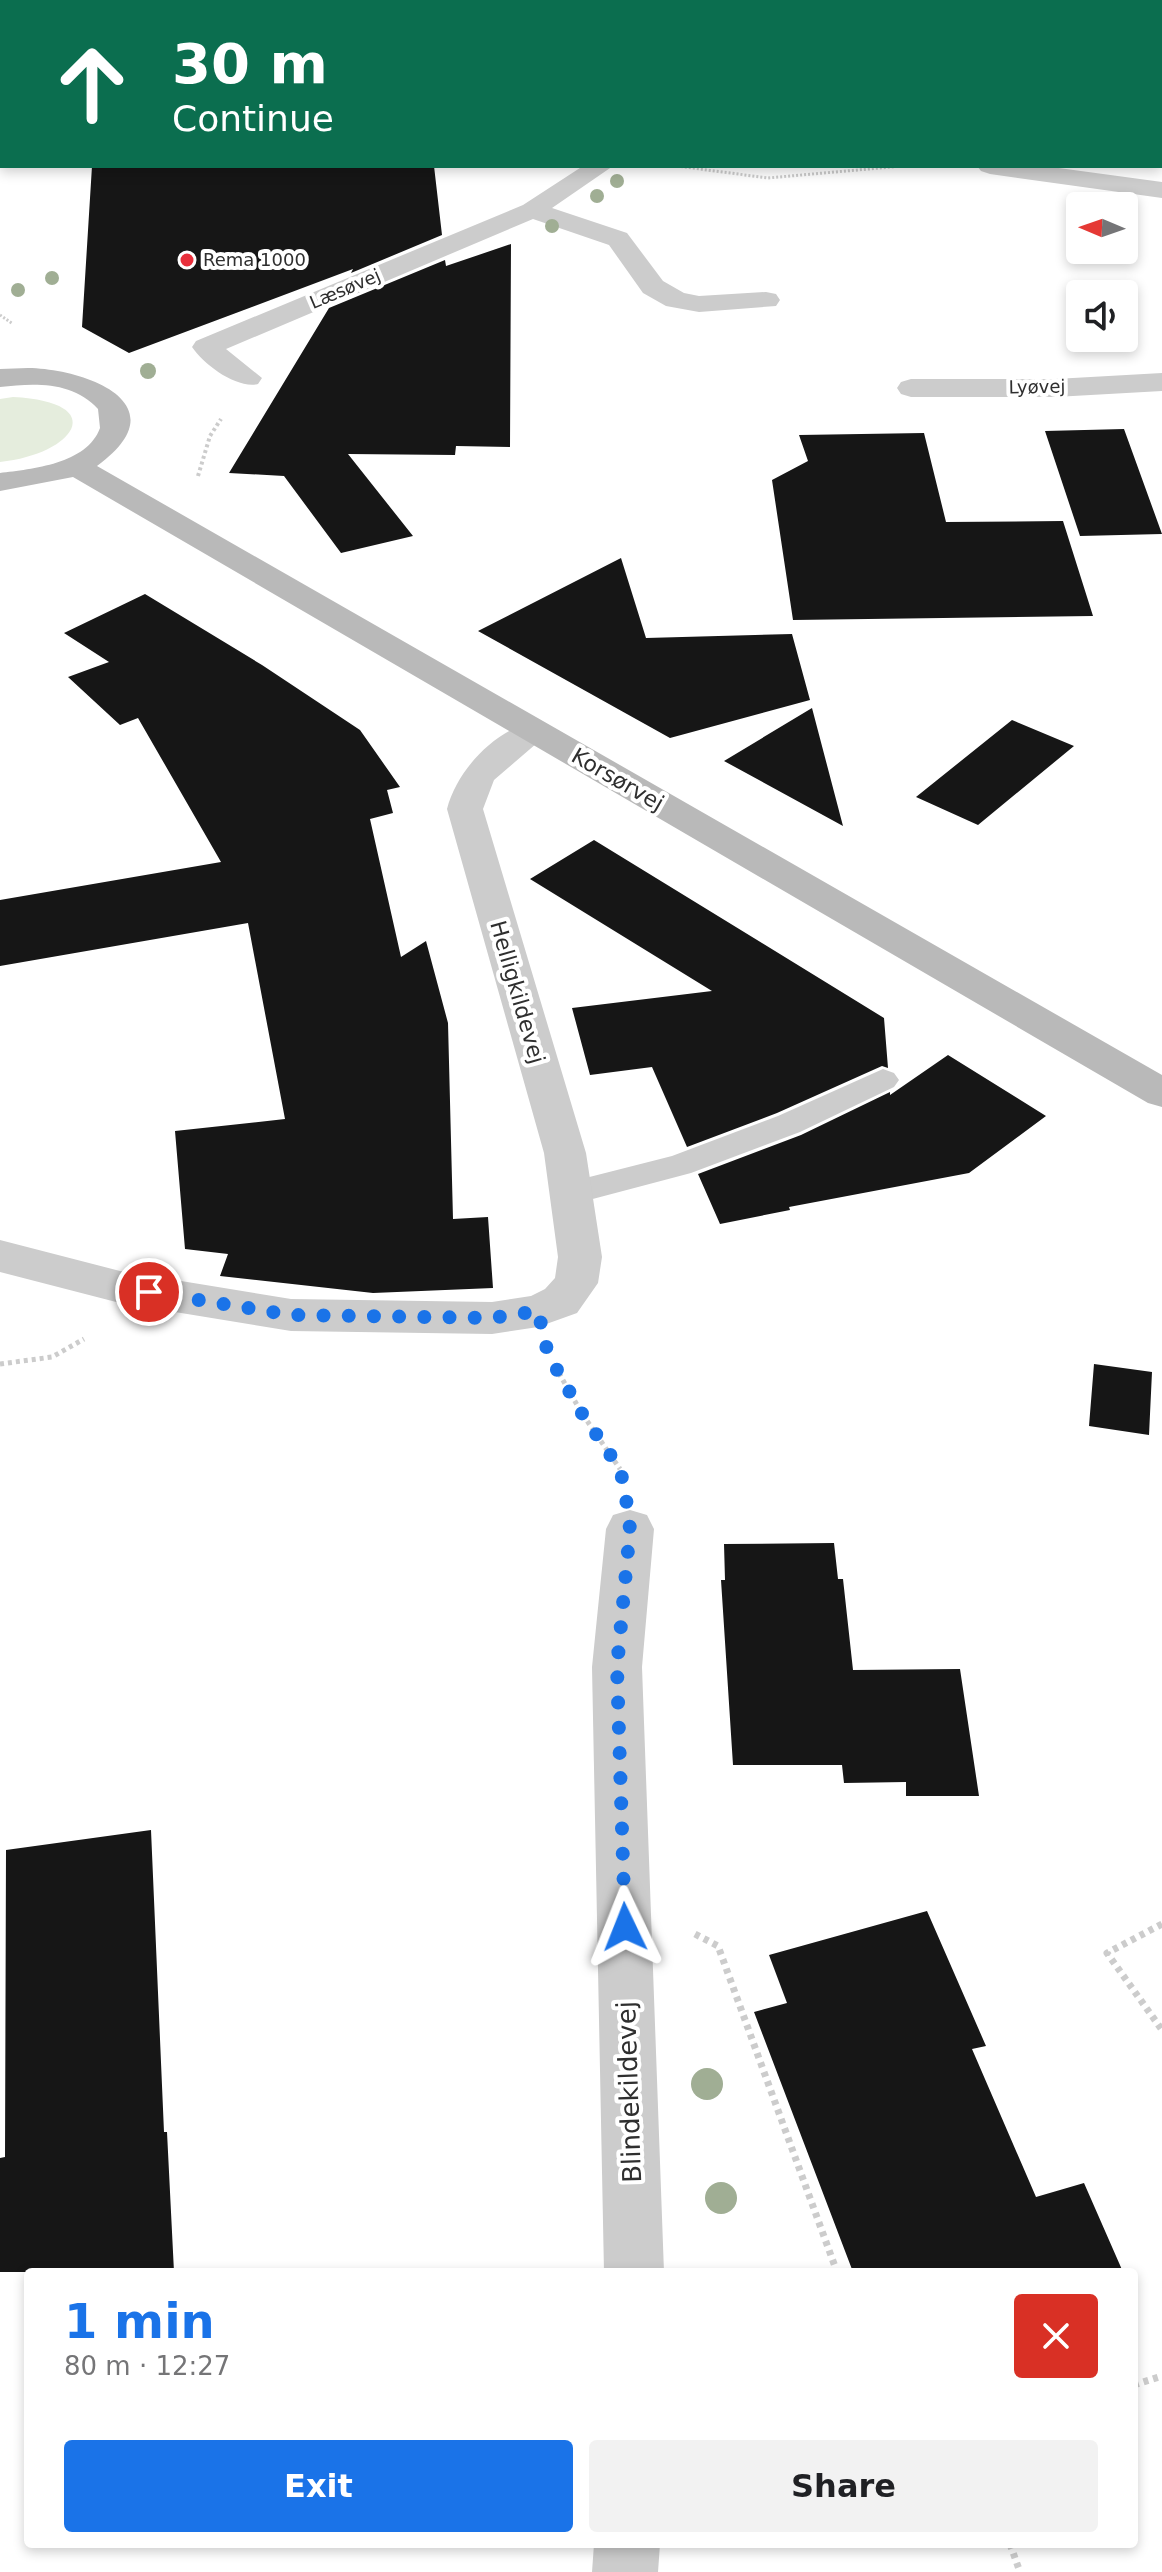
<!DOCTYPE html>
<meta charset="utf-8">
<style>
body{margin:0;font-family:"DejaVu Sans",sans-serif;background:#f2f2f2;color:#202124;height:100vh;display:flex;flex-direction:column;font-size:30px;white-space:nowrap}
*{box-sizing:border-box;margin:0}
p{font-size:26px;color:#757577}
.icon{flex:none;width:44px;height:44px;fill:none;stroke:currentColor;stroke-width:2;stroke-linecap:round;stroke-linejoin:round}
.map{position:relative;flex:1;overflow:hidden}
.side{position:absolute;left:24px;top:2268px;width:1114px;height:280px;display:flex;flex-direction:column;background:#fff;border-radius:8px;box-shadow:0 4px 12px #0003}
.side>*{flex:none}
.top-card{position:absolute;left:0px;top:0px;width:1162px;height:168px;box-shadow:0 4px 12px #0003;background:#0b6e4f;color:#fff;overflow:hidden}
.needle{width:52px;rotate:272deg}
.fabs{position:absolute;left:1066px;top:192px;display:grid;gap:16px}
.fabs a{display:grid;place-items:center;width:72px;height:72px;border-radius:8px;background:#fff;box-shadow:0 4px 12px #0003;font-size:40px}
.pin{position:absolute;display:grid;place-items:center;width:68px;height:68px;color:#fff;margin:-34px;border:4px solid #fff;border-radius:50%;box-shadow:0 2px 8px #0007}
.me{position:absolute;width:88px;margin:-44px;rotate:358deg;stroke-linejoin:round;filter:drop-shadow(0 0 6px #0008)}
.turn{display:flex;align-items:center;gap:28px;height:168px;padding:0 40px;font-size:36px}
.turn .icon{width:104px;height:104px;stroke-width:2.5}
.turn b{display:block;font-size:56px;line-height:68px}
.round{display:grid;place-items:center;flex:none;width:84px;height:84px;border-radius:8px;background:#f2f2f2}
.headline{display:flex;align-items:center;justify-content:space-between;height:136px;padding:0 40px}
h1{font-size:48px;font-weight:600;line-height:60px;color:#1a73e8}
.button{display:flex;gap:16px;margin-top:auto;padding:16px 40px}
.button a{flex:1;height:92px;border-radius:8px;background:#1a73e8;color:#fff;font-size:32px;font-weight:600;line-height:92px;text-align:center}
.button a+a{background:#f2f2f2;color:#202124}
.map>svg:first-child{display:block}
.green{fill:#e5eddd}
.building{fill:#161616}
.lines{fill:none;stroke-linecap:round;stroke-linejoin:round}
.path-far3{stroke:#ccc;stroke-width:3;stroke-dasharray:2 2;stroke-linecap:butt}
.path-far2{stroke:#ccc;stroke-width:4;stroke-dasharray:3 3;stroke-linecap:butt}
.path-far1{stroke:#ccc;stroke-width:5;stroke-dasharray:4 4;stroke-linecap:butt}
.path{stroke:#ccc;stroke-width:7;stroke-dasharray:5 5;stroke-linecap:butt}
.lane{fill:#ccc;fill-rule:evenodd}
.street{fill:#ccc;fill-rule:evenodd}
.secondary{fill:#b9b9b9;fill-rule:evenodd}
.tree{fill:#a0ae94}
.route{stroke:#1a73e8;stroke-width:14;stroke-dasharray:0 25.2}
.poi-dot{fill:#e82f3b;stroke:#fff;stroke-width:3}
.labels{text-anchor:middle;stroke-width:8;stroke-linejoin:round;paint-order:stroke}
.far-poi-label{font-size:18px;fill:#2f2f2f;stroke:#fff;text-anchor:start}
.far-street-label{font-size:18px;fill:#2f2f2f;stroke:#fff}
.street-label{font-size:22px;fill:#2f2f2f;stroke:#fff}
.near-street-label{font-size:26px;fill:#2f2f2f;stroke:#fff}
</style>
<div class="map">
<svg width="1162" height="2572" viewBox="0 0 1162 2572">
<rect width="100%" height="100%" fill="#fff"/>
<path class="green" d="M 13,397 C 111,402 75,454 0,462 L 0,399 Z"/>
<path class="building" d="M 92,166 L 434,166 L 442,235 L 351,273 L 353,269 L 129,353 L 82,327 Z
M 511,244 L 510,447 L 456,446 L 455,455 L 348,454 L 413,536 L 341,553 L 284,476 L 229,473 L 329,308 L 445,260 L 446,266 Z
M 1124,429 L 1162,534 L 1080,536 L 1045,431 Z
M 924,433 L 946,522 L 1063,521 L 1093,616 L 793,620 L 772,480 L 808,461 L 799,435 Z
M 621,558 L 646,638 L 792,634 L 810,700 L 670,738 L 478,631 Z
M 145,594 L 262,665 L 360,730 L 400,787 L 387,790 L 393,813 L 370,819 L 401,957 L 426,941 L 448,1023 L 453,1219 L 488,1217 L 493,1288 L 373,1293 L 220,1276 L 228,1254 L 185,1249 L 175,1131 L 285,1119 L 248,923 L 0,966 L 0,900 L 221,862 L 138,718 L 120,725 L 68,677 L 109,662 L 64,633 Z
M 812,708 L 843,826 L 724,761 Z
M 1012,720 L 1074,746 L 978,825 L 916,797 Z
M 594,840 L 884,1018 L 888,1068 L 882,1066 L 777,1113 L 687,1147 L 652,1067 L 590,1075 L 572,1008 L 712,991 L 530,879 Z
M 948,1055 L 1046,1116 L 969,1173 L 789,1207 L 790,1210 L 720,1224 L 698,1174 L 801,1135 L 890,1092 L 890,1095 Z
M 1094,1364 L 1152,1372 L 1149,1435 L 1089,1426 Z
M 834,1543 L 838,1579 L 843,1579 L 853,1670 L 960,1669 L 979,1796 L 906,1796 L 906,1782 L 844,1783 L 842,1765 L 733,1765 L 721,1580 L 725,1580 L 724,1544 Z
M 151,1830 L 164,2132 L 167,2132 L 174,2272 L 0,2272 L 0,2158 L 5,2157 L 6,1850 Z
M 927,1911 L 986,2046 L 972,2049 L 1036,2197 L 1084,2183 L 1123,2272 L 853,2272 L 754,2012 L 787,2003 L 769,1955 Z"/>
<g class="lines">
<path class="path-far3" d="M 1096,2 L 1111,0
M 677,166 L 768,178 L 902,166
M 0,315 L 13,324"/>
<path class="path-far2" d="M 198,476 L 210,436 L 221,419"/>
<path class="path-far1" d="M 0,1364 L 52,1357 L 84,1339
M 555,1366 L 581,1412 L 620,1469"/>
<path class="path" d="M 1162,1924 L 1107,1953 L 1162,2030
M 695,1934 L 718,1946 L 837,2272
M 1134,2385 L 1162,2376
M 1010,2544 L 1020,2572"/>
<path class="lane" d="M 883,1069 L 894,1073 L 899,1080 L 894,1087 L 800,1132 L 691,1173 L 570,1205 L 558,1201 L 554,1193 L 558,1185 L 672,1156 L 778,1116 Z"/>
<path class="street" d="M 722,0 L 744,0 L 744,2 L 722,2 Z
M 583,166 L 613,166 L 552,208 L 627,233 L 663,281 L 684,293 L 699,296 L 766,292 L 776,294 L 780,300 L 776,306 L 699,312 L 666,306 L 643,293 L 609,245 L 533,219 L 226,349 L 262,378 L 258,384 C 237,389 204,365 192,347 L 196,341 L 523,205 Z
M 977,166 L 1044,166 L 1162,182 L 1162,198 L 990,174 L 981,171 Z
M 1162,373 L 1162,391 L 1055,397 L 911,397 L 901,394 L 897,388 L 901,382 L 911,379 L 1055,379 Z
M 534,721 L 546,724 L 551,731 L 494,780 L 483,809 L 586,1153 L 602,1257 L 598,1283 L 577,1313 L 538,1327 L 492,1334 L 291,1331 L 120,1303 L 0,1272 L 0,1240 L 120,1271 L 291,1299 L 492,1302 L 531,1296 L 545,1289 L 555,1278 L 558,1257 L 544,1153 L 447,809 C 457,770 494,731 534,721 Z
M 630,1510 L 647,1515 L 654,1529 L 642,1667 L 664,2272 L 604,2272 L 592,1667 L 606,1529 L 613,1515 Z
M 594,2544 L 660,2544 L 658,2572 L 592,2572 Z"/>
<path class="secondary" d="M 28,368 C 88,369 181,405 97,466 L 1162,1075 L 1162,1107 L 1148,1103 L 73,477 L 0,491 L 0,473 C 32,469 87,464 100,428 L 98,409 C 73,381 34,383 0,387 L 0,369 Z"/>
</g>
<g class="tree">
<circle cx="617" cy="181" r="7"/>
<circle cx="597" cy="196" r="7"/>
<circle cx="552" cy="226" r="7"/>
<circle cx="52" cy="278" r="7"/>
<circle cx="18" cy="290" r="7"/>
<circle cx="148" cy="371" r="8"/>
<circle cx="707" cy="2084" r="16"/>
<circle cx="721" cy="2198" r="16"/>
</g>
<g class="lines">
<path class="route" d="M 149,1292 L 291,1315 L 492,1318 L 538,1311 L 548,1354 L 581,1412 L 620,1469 L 625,1491 L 630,1529 L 617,1667 L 625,1927"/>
</g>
<circle class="poi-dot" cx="187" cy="260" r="8"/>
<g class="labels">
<g class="far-poi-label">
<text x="203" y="266">Rema 1000</text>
</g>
<g class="far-street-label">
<text transform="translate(345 289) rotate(-23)" y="6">Læsøvej</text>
<text transform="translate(1037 387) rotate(-1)" y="6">Lyøvej</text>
</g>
<g class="street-label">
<text transform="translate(618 779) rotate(30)" y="8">Korsørvej</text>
<text transform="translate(518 992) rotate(74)" y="8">Helligkildevej</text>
</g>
<g class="near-street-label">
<text transform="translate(629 2092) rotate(-92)" y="9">Blindekildevej</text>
</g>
</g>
</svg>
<div class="fabs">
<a><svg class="needle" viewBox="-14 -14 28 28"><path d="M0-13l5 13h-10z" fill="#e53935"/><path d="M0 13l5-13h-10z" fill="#757577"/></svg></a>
<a><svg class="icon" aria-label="sound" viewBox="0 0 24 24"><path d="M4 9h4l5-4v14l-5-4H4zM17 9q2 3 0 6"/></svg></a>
</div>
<div class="pin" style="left:149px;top:1292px;background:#d93025"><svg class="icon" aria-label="arrive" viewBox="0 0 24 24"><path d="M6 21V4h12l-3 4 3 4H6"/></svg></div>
<svg class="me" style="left:625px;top:1927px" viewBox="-20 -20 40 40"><path d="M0-17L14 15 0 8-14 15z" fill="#1a73e8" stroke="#fff" stroke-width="4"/></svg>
<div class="top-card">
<div class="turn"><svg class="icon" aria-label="ahead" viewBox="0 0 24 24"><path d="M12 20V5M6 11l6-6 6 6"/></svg><div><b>30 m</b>Continue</div></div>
</div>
<section class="side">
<div class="headline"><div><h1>1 min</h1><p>80 m · 12:27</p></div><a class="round" style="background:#d93025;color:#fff"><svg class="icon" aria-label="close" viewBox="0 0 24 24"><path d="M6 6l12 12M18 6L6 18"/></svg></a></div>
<div class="button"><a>Exit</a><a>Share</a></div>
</section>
</div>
